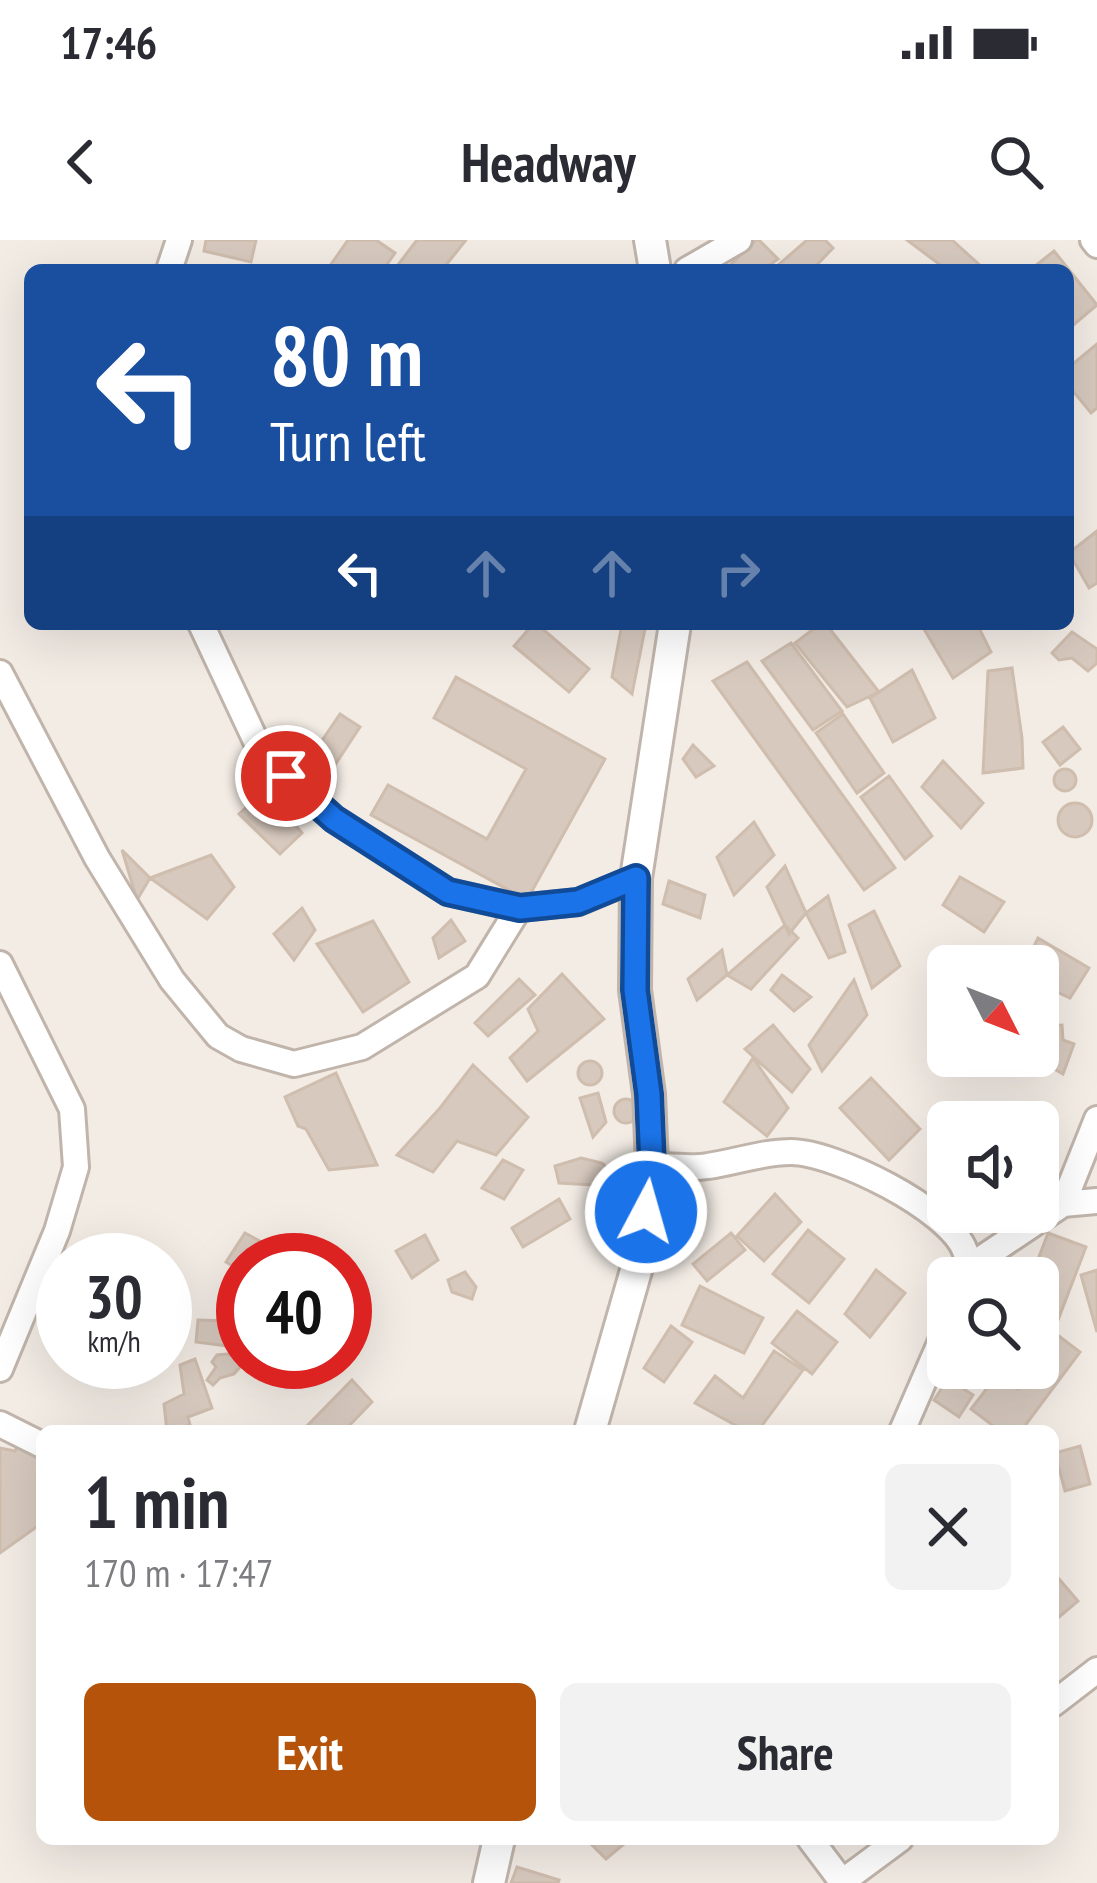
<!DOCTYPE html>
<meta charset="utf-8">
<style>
body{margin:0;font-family:"PT Sans Narrow",sans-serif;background:#f2f2f3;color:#2b2b33;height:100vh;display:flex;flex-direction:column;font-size:45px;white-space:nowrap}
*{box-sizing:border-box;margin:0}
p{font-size:39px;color:#7c7c81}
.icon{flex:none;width:66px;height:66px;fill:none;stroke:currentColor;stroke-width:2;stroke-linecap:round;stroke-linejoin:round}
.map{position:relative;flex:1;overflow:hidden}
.details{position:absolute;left:36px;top:1185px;width:1023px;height:420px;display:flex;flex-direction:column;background:#fff;border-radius:18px;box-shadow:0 12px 48px #0002}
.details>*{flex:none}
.guide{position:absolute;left:24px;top:24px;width:1050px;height:366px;border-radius:18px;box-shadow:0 12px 48px #0002;background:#1a4fa0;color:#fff;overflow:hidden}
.needle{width:78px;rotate:132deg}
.controls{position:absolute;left:927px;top:705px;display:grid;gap:24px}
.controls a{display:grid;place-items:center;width:132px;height:132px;border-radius:18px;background:#fff;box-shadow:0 12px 48px #0002;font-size:60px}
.speed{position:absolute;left:36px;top:993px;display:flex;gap:24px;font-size:60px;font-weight:700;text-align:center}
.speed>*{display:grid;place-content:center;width:156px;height:156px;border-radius:50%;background:#fff;box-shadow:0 12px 48px #0002;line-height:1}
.speed small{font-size:30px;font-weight:400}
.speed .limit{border:18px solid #d22;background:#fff;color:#111}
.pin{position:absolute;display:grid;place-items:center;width:102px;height:102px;color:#fff;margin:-51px;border:6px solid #fff;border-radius:50%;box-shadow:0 3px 12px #0007}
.me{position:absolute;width:132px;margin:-66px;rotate:6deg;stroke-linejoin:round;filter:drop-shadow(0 0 9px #0008)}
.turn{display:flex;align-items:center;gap:42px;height:252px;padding:0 48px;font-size:54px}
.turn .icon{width:156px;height:156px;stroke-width:2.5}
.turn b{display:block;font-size:84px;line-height:102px}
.lanes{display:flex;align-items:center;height:114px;padding:0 48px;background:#0003;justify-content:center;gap:60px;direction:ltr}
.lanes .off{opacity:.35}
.round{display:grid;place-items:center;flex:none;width:126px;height:126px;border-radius:18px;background:#f2f2f3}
.overview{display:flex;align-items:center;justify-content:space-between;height:204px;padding:0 48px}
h1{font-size:72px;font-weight:600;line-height:90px}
.action{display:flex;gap:24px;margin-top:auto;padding:24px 48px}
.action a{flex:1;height:138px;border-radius:18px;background:#b45309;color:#fff;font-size:48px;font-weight:600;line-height:138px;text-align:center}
.action a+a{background:#f2f2f3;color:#2b2b33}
.status{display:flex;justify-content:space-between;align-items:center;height:84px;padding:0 60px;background:#fff;direction:ltr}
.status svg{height:33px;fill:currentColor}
header{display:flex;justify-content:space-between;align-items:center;height:156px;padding:0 48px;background:#fff;font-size:54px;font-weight:600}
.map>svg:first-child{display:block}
.building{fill:#d7c9be;stroke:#cfbdae;stroke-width:3}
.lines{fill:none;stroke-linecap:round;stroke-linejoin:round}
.minor-casing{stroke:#c1b5ab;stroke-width:30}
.tertiary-casing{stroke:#c1b5ab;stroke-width:36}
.minor{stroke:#fff;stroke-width:24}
.tertiary{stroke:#fff;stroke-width:30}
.route-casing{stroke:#114b97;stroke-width:30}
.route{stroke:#1a73e8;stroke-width:21}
</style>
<div class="status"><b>17:46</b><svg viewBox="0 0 49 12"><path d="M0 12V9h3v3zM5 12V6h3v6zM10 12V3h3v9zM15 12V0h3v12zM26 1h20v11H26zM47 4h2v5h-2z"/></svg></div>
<header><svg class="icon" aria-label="back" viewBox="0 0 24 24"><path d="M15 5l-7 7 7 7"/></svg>Headway<svg class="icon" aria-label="search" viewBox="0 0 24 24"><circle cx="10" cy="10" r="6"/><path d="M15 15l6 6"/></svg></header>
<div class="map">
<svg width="1097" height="1643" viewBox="0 0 1097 1643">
<rect width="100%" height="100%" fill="#f3ece5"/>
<path class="building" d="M 206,0 L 256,0 L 251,22 L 204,11 Z
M 348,0 L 376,0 L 395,13 L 383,30 L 327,30 Z
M 417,0 L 466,0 L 442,30 L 394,30 Z
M 756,0 L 759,0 L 778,19 L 763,30 L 725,30 Z
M 807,0 L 825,0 L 833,8 L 812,30 L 780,30 L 777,26 Z
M 907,0 L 952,0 L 983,28 L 947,30 Z
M 1054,11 L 1097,65 L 1072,86 L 1068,81 L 1068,30 L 1030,30 Z
M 1097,104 L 1097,168 L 1091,173 L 1068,145 L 1068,128 Z
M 1097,291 L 1097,343 L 1089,348 L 1069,313 Z
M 533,384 L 537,384 L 589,429 L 569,452 L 514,406 Z
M 622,384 L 646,384 L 632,454 L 612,437 Z
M 820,384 L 826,384 L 879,452 L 847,467 L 795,403 Z
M 921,384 L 977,384 L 991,412 L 953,438 Z
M 1072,392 L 1097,409 L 1097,423 L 1088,431 L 1072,418 L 1059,420 L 1052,413 Z
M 791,403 L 842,471 L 813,490 L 762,421 Z
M 747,422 L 895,628 L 864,650 L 713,441 Z
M 1012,428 L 1022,498 L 1023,528 L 983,533 L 988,431 Z
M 912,430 L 935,478 L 893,502 L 870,458 Z
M 456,437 L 605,519 L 527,660 L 371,575 L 388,545 L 487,599 L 526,529 L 434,478 Z
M 340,474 L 360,487 L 329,534 L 308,521 Z
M 843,474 L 884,533 L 857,553 L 816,493 Z
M 1063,487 L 1080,509 L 1060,525 L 1043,502 Z
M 693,505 L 714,526 L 696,537 L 683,519 Z
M 943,521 L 983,563 L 961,588 L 922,547 Z
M1054 540a11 11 0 1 1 22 0a11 11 0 1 1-22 0Z
M 251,534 L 302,593 L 280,614 L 239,574 L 253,561 L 240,548 Z
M 889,536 L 932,596 L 905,619 L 861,557 Z
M1058 580a17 17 0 1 1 34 0a17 17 0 1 1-34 0Z
M 754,582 L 774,615 L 734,655 L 717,617 Z
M 122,610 L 150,638 L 137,660 Z
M 211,615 L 234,647 L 207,679 L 150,638 Z
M 785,626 L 806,673 L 789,694 L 767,647 Z
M 960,637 L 1004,662 L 984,692 L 943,665 Z
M 669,641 L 705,655 L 700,678 L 663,664 Z
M 828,656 L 845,712 L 829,718 L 806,673 Z
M 302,668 L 315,690 L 294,720 L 274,694 Z
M 874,671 L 900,726 L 872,748 L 849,685 Z
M 451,680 L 465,701 L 439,718 L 433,698 Z
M 373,681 L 409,742 L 363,772 L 317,704 Z
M 785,685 L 798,698 L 751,749 L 727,735 Z
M 1038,698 L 1089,728 L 1070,758 L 1038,743 L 1038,726 L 1024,726 Z
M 722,710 L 727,735 L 697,760 L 688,739 Z
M 562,734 L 604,779 L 527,841 L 510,818 L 538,791 L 528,769 Z
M 782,735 L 811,757 L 794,771 L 771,750 Z
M 519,739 L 535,755 L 488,796 L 475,783 Z
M 854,740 L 867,775 L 822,831 L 809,805 Z
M 773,785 L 810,829 L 792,852 L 745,809 Z
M 1062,785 L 1063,800 L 1074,804 L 1063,834 L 1032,816 L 1038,816 L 1038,804 L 1044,786 Z
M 753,818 L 788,868 L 767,896 L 724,862 Z
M578 833a12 12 0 1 1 24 0a12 12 0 1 1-24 0Z
M 473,825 L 528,877 L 496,915 L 457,901 L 433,932 L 397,915 L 440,868 Z
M 336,833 L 377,925 L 329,930 L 306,889 L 298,886 L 285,857 Z
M 871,838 L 920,889 L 889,920 L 840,868 Z
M 598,853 L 606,882 L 593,897 L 580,858 Z
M614 871a12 12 0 1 1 24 0a12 12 0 1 1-24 0Z
M 943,893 L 948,895 L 948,936 L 929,932 Z
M 581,918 L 602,923 L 613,933 L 605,942 L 593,945 L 559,943 L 555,926 Z
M 503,920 L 523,930 L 504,959 L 482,948 Z
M 775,954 L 801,982 L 764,1021 L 737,996 Z
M 559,959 L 570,979 L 523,1007 L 512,988 Z
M 808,990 L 844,1019 L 809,1063 L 773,1034 Z
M 245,993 L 267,1005 L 276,1016 L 274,1020 L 243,1020 L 243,1032 L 226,1022 Z
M 731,993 L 745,1010 L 707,1041 L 693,1024 Z
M 1048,993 L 1086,1007 L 1058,1080 L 1038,1073 L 1038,1038 L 1031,1038 Z
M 425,995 L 438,1020 L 412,1038 L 396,1011 Z
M 876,1030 L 905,1053 L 870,1097 L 845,1074 Z
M 1097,1030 L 1097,1092 L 1081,1035 Z
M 465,1032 L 476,1047 L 472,1059 L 452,1052 L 448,1040 Z
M 700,1046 L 763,1078 L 744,1113 L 682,1085 Z
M 797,1071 L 837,1102 L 812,1134 L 772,1103 Z
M 198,1080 L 230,1081 L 238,1084 L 243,1091 L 243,1098 L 238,1105 L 227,1106 L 196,1102 Z
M 1039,1081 L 1080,1112 L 1021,1191 L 1000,1191 L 971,1169 L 998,1134 L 1018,1149 L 1034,1128 L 1038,1128 Z
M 671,1086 L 692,1102 L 664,1142 L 644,1128 Z
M 774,1111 L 803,1130 L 758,1191 L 746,1191 L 695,1163 L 715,1136 L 743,1158 Z
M 227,1114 L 238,1119 L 240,1127 L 234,1134 L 220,1138 L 213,1145 L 207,1140 L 216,1127 L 212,1122 L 217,1115 Z
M 195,1119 L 212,1168 L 188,1177 L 190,1185 L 167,1191 L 164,1164 L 184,1154 L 180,1125 Z
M 948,1139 L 973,1155 L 959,1177 L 934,1160 Z
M 352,1140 L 372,1162 L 344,1191 L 302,1191 Z
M 18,1205 L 42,1219 L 42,1283 L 0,1313 L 0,1208 L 15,1211 Z
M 1080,1206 L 1090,1244 L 1065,1251 L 1055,1213 Z
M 1053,1332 L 1078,1361 L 1058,1378 L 1053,1373 Z
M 593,1599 L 630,1599 L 606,1619 L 589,1602 Z
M 517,1627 L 559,1640 L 558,1643 L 511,1643 Z"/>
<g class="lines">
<defs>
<path id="minor" d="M 1093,0 L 1097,5
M 169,30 L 179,0
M 687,30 L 739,0
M 201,384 L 262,514 L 334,579 L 448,652 L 519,668 L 579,662 L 636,638
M 0,433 L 97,618 L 172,740 L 218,796 L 241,809 L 294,824 L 362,807 L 477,736 L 519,668
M 0,724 L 72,869 L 76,927 L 57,991 L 0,1129
M 652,925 C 670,926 690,929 708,926 C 736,922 762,912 791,912 C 834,912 950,969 965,1011 C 969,1020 969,1028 966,1038
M 1063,964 L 1097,879
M 969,1027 L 1063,964 L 1097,961
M 0,1184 L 42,1205
M 902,1191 L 948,1085
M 1053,1464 L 1097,1430
M 810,1599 L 843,1643
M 842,1642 L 900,1599"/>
<path id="tertiary" d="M 650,0 L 655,30
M 590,1191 L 639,1020 L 652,925 L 649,854 L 635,750 L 636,638 L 675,384
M 489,1643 L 499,1599"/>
</defs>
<use href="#minor" class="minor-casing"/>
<use href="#tertiary" class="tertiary-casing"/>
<use href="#minor" class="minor"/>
<use href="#tertiary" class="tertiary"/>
</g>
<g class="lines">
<defs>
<path id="route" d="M 286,536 L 334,579 L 448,652 L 520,668 L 578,662 L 636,638 L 635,750 L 649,854 L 652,925 L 646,972"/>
</defs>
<use href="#route" class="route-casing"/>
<use href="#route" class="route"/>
</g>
</svg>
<div class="controls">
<a><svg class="needle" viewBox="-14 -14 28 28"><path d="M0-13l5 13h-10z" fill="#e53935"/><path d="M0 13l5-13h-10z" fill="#7c7c81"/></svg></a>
<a><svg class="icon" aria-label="sound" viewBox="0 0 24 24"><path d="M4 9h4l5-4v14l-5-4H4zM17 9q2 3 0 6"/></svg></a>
<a><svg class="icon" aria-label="search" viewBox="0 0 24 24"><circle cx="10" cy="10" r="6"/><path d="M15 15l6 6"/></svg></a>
</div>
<div class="speed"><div>30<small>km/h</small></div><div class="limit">40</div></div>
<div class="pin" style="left:286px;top:536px;background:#d93025"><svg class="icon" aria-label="arrive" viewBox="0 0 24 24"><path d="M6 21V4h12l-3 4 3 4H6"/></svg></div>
<svg class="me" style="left:646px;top:972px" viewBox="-20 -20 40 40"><circle r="17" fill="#1a73e8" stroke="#fff" stroke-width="3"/><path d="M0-11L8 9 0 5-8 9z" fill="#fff"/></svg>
<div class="guide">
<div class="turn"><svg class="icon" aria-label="left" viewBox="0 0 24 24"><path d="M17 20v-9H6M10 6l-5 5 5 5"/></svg><div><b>80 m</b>Turn left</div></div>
<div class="lanes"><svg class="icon" aria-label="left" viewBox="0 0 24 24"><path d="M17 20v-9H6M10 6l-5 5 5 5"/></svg><svg class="icon off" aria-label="ahead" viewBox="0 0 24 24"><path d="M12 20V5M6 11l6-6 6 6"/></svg><svg class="icon off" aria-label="ahead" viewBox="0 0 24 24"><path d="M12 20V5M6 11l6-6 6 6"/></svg><svg class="icon off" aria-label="right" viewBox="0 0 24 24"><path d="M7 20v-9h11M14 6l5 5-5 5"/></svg></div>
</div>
<section class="details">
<div class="overview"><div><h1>1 min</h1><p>170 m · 17:47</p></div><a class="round"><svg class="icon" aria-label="close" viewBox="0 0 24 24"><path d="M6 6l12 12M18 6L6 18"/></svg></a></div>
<div class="action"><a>Exit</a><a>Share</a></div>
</section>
</div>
